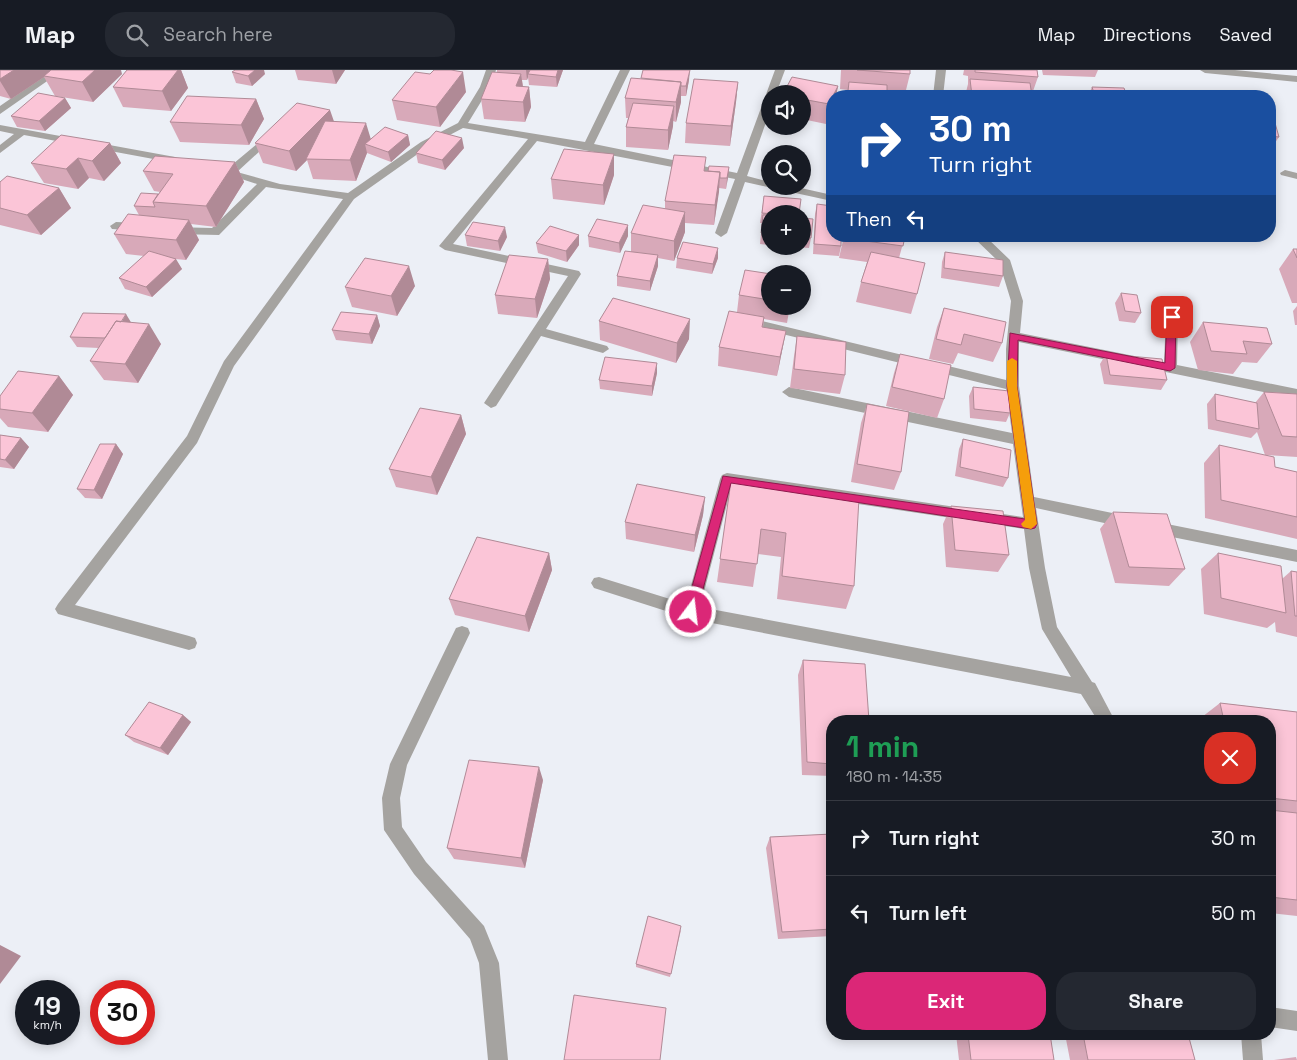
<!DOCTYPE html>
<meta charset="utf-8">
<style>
body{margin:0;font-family:"Space Grotesk",sans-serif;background:#242831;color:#f1f3f6;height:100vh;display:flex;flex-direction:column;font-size:19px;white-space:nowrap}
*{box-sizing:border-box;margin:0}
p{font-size:16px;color:#9ea1a6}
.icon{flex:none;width:28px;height:28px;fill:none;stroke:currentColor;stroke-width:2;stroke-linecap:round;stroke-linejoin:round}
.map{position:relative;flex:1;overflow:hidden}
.drawer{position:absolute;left:826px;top:645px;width:450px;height:325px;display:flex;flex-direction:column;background:#171b24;border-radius:20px;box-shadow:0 2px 12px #0003}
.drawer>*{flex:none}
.hud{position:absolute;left:826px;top:20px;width:450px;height:152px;border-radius:20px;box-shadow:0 2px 12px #0003;background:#1a4fa0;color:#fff;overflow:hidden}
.buttons{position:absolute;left:761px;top:15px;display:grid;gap:10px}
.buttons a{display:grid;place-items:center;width:50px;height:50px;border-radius:50%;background:#171b24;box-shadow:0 2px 12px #0003;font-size:25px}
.speed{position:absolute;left:15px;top:910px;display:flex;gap:10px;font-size:25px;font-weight:700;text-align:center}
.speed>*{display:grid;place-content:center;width:65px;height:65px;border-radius:50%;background:#171b24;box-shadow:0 2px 12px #0003;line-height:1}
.speed small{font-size:12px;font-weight:400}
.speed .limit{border:8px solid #d22;background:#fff;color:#111}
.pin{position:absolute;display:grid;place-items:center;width:42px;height:42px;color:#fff;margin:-21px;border-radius:10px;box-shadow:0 2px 8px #0006}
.me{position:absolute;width:55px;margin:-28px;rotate:15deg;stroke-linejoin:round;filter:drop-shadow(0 0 4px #0008)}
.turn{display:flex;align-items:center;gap:18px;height:105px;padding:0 20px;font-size:22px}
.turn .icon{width:65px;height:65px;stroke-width:2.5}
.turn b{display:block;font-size:35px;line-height:42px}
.then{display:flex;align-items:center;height:48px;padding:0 20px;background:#0003;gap:10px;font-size:19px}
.round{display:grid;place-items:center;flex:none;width:52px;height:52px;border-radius:20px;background:#242831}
.headline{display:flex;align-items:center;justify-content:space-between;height:85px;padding:0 20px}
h1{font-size:30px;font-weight:600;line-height:38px;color:#1e9e55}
.action{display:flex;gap:10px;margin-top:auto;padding:10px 20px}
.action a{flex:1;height:58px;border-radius:20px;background:#db2777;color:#fff;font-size:20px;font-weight:600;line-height:58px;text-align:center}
.action a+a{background:#242831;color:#f1f3f6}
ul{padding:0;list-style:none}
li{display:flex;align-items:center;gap:15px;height:75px;padding:0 20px;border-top:1px solid #363941}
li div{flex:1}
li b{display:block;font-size:19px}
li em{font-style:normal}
header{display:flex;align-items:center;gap:30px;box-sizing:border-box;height:70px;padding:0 25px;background:#171b24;border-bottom:1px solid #363941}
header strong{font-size:24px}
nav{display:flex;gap:28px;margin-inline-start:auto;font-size:18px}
.search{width:350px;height:45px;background:#242831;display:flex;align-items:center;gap:12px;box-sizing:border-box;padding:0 18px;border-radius:20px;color:#9ea1a6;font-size:19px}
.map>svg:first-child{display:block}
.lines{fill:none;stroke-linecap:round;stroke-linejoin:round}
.minor{fill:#a5a3a0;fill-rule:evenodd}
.wall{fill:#d8a9b9}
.shaded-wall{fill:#b08a96}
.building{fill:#fbc5d7;stroke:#b08a96}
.route{fill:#db2777;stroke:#8e194d}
.slow{fill:#f59e0b}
</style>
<header>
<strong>Map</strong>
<div class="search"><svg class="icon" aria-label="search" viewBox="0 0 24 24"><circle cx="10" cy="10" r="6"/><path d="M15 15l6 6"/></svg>Search here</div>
<nav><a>Map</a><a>Directions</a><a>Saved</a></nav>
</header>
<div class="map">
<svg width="1297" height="990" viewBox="0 0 1297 990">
<rect width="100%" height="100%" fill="#eceff6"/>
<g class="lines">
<path class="minor" d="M 52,0 L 63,0 L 0,44 L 0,36 Z
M 486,0 L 496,0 L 490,17 L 468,53 L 585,72 L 620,0 L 630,0 L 594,74 L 737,103 L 775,0 L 785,0 L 776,24 L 770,24 L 770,41 L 747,106 L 770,112 L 770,116 L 792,116 L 832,125 L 832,131 L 745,112 L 727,163 L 721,167 L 715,163 L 735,109 L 537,71 L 453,174 L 579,201 L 581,204 L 546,259 L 607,276 L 609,279 L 603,283 L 541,266 L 496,336 L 491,338 L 484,333 L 486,330 L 568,206 L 445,180 L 439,176 L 528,69 L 463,58 L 429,76 L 354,129 L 234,296 L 197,373 L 75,535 L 189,566 L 195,568 L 197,573 L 195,578 L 189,580 L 58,544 L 55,539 L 58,534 L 187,366 L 224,291 L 343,129 L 266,117 L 219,165 L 175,164 L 169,160 L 171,157 L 212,158 L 257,114 L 217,101 L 222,98 L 227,99 L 270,63 L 274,64 L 274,68 L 237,102 L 280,114 L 348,123 L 421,72 L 458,53 L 480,17 Z
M 936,0 L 946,0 L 943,26 L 933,26 Z
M 1200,0 L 1235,0 L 1297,6 L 1297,12 L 1205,3 Z
M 0,55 L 175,87 L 180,90 L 175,93 L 24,65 L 0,83 L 0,75 L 14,64 L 0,61 Z
M 1285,100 L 1297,103 L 1297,109 L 1281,105 L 1280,103 Z
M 116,152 L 140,153 L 146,157 L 140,161 L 112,159 L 110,156 Z
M 972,166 L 985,166 L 1010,190 L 1023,231 L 1020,263 L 1164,292 L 1166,247 L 1172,243 L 1178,247 L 1177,295 L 1297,319 L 1297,329 L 1019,272 L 1019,316 L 1034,427 L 1127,446 L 1132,448 L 1134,452 L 1132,456 L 1127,458 L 1036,438 L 1045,498 L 1057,557 L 1092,612 L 1095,613 L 1115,651 L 1098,651 L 1081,624 L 691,549 L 594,518 L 591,513 L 594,508 L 599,507 L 686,534 L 720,409 L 722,405 L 727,403 L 1023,447 L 1013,374 L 789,327 L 782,322 L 789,317 L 1012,363 L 1006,319 L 758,258 L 752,254 L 758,250 L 1006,310 L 1006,279 L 1011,231 L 999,192 ZM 732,415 L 1024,459 L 1029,498 L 1042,559 L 1071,607 L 700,537 Z
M 1152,451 L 1297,480 L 1297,492 L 1152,463 L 1147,461 L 1145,457 L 1147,453 Z
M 462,556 L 468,558 L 470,563 L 407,695 L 400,728 L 402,757 L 426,792 L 484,856 L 499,893 L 508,990 L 488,990 L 479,893 L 470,869 L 414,804 L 384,760 L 382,728 L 390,694 L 456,558 Z
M 1270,937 L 1297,941 L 1297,961 L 1270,957 Z
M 1241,964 L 1261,964 L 1263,990 L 1243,990 Z"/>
</g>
<path class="wall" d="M 0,0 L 122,4 L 93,32 L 55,26 L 44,7 L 11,29 L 0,26 Z
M 127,0 L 181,0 L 188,18 L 171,41 L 123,37 L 113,17 Z
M 295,0 L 345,0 L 336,14 L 298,10 Z
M 497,0 L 563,0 L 557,17 L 529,15 L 528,7 L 527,10 L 522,10 L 523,17 L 529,17 L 531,37 L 525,52 L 484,49 L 481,29 L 497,2 Z
M 841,0 L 910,0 L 910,4 L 905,24 L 847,21 L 848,20 L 840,19 Z
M 964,0 L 1037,0 L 1038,7 L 1032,24 L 1032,26 L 965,26 L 968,14 L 968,6 L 963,5 Z
M 1042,0 L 1098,0 L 1095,7 L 1043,5 Z
M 232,2 L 265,4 L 252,16 L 236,13 Z
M 689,10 L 686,26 L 681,26 L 681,32 L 676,52 L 673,51 L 673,56 L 668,80 L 626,77 L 626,57 L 628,48 L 626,48 L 625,28 Z
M 738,12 L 736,32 L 730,76 L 685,73 L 686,53 Z
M 838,16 L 836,26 L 832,26 L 826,54 L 802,49 L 802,24 Z
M 1092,17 L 1095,26 L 1088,26 Z
M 466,22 L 440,57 L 397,50 L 392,30 Z
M 65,28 L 71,38 L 45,61 L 17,57 L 11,46 Z
M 256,29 L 264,49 L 249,75 L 180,72 L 170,52 Z
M 334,51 L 371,69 L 408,65 L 410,75 L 391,92 L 367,83 L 356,111 L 313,109 L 307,90 L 296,101 L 263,93 L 255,73 Z
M 1270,53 L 1279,67 L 1272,77 L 1270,77 Z
M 110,73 L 121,93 L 104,111 L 89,108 L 78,119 L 44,113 L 31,93 Z
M 464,78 L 445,100 L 418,93 L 416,83 Z
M 235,92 L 244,112 L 216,157 L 191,154 L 199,170 L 186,190 L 175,189 L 182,199 L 152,227 L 125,219 L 119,208 L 144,186 L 126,184 L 114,164 L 139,145 L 134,136 L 158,124 L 160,122 L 154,121 L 143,101 Z
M 729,97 L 726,119 L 719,118 L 714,155 L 685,153 L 685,162 L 674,191 L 658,188 L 658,196 L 650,221 L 617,216 L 617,206 L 631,182 L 631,163 L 665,139 L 665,131 L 706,101 Z
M 614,105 L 604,135 L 553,129 L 551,109 Z
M 59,118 L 71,138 L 41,165 L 0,155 L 0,138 Z
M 764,126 L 770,144 L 770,175 L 760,174 L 762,153 L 760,153 Z
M 817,134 L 841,176 L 839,186 L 813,184 L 815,144 Z
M 802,148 L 811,168 L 809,178 L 786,176 L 802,176 Z
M 465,165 L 507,167 L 500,181 L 467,176 Z
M 579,165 L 579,175 L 567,192 L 538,183 L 536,173 Z
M 588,166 L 628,166 L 620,183 L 589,177 Z
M 844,166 L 905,166 L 899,188 L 917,224 L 911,244 L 856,232 L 861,212 L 867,192 L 839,188 Z
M 718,178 L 718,188 L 712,204 L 676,198 L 677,188 Z
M 1293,179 L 1297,179 L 1297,233 L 1292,233 L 1279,199 Z
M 945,182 L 1003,206 L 999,217 L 941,208 L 942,192 Z
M 548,189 L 550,209 L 537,248 L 498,244 L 495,225 Z
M 770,204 L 770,236 L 790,236 L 787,253 L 764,249 L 763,258 L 786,261 L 777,306 L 718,296 L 719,277 L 737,242 L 739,225 Z
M 415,216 L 397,246 L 352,237 L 345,217 Z
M 1121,223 L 1141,243 L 1135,253 L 1119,251 L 1115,233 Z
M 1297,236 L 1297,255 L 1295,255 L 1293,241 Z
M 944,238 L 1002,273 L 993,292 L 958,283 L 953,294 L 929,289 L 937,257 Z
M 377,245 L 380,256 L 372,274 L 336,270 L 332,260 Z
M 599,251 L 689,269 L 676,293 L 600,270 Z
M 1203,252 L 1272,274 L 1257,293 L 1242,292 L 1233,304 L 1198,300 L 1190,272 Z
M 131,253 L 161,274 L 138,313 L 104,310 L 90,291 L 99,278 L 77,277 L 70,267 Z
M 797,266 L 845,305 L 840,324 L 790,318 L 794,286 Z
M 900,284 L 944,329 L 937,348 L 886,336 L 894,303 Z
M 1106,284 L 1167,310 L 1161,320 L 1104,314 L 1100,294 Z
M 657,303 L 652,326 L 600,319 L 599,310 Z
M 59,306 L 73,325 L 48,362 L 8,357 L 0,348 L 0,326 Z
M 973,317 L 1010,343 L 1006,352 L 970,348 L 969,326 Z
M 1264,322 L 1297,324 L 1297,387 L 1265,385 L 1257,362 L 1251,368 L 1208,359 L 1207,334 L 1215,324 L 1255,333 Z
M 867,334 L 901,402 L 894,420 L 851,412 L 861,353 Z
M 461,345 L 466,364 L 437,425 L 396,417 L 389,399 Z
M 0,365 L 21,368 L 29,377 L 14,399 L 0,397 Z
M 963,369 L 1008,408 L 1003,417 L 955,406 L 959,379 Z
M 116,374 L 123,384 L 102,429 L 85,428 L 77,419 Z
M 1219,375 L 1275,397 L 1297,402 L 1297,469 L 1205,448 L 1204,393 Z
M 731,411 L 854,516 L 846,539 L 777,529 L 781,487 L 758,484 L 753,517 L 717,512 Z
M 705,427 L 703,445 L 694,482 L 626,469 L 625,452 Z
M 951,436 L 1009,485 L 998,502 L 946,497 L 943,454 Z
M 1113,442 L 1185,499 L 1169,516 L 1115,513 L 1100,459 Z
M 549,483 L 552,500 L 529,562 L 455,545 L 449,529 Z
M 1218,483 L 1282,509 L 1291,501 L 1297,502 L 1297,567 L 1276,562 L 1275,552 L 1267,558 L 1204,544 L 1201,499 Z
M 803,590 L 832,651 L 832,706 L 802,705 L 798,605 Z
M 1220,633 L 1297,642 L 1297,846 L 1270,843 L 1270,651 L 1203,651 L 1202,647 Z
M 183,645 L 191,652 L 168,685 L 134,672 L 125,665 Z
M 543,710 L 525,798 L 454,789 L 447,778 Z
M 832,764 L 832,866 L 778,869 L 766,778 L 770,767 Z
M 681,860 L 670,907 L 636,897 L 636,894 Z
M 956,964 L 1050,964 L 1054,990 L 959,990 Z
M 1065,964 L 1188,964 L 1195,990 L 1070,990 Z
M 1296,987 L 1297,990 L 1274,990 Z"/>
<path class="shaded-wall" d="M 14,0 L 55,0 L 44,6 L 44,7 L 11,29 L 0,11 L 0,9 Z
M 95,0 L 121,0 L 122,4 L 93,32 L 82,12 Z
M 178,0 L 181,0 L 188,18 L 171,41 L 162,21 Z
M 255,0 L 264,0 L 265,4 L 252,16 L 248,6 Z
M 332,0 L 345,0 L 336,14 Z
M 526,0 L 531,0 L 528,4 L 528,7 L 527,10 Z
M 558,0 L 563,0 L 557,17 L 556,7 Z
M 690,0 L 689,10 L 686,26 L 686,16 Z
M 463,2 L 466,22 L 440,57 L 436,37 Z
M 521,4 L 524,24 L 516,16 Z
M 681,12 L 681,32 L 676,52 L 676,32 Z
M 738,12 L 736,32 L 730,76 L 731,56 Z
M 838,16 L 836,26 L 833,26 Z
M 529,17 L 531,37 L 525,52 L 523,32 Z
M 832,27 L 832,40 L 826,54 L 829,34 Z
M 65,28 L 71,38 L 45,61 L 39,51 Z
M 256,29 L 264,49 L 249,75 L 241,55 Z
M 674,36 L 673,56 L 668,80 L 668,60 Z
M 330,40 L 337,60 L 306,89 L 307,90 L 296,101 L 289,81 Z
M 366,53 L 372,73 L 365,74 L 367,83 L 356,111 L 350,90 Z
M 408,65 L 410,75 L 391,92 L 388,82 Z
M 462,68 L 464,78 L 445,100 L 442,90 Z
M 110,73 L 121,93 L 104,111 L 92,91 Z
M 614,84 L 614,105 L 604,135 L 603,115 Z
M 78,88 L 89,108 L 78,119 L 66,99 Z
M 235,92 L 244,112 L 216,157 L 206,136 Z
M 729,97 L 728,108 L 726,119 L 727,108 Z
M 720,102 L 719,122 L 714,155 L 715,135 Z
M 59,118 L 71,138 L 41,165 L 27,145 Z
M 685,142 L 685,162 L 674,191 L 674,171 Z
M 189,150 L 199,170 L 186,190 L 176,170 Z
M 628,155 L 628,166 L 620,183 L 619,173 Z
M 505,157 L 507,167 L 500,181 L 498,171 Z
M 579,165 L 579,175 L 567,192 L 566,181 Z
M 718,178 L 718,188 L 712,204 L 713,194 Z
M 658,185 L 658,196 L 650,221 L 650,211 Z
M 176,189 L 182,199 L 152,227 L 146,217 Z
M 548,189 L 550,209 L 537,248 L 535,229 Z
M 409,196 L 415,216 L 397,246 L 391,226 Z
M 126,244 L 132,254 L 112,269 Z
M 377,245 L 380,256 L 372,274 L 369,264 Z
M 690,249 L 689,269 L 676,293 L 677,273 Z
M 149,254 L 161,274 L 138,313 L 125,294 Z
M 786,261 L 777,306 L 780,287 Z
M 657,293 L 657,303 L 652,326 L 652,316 Z
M 59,306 L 73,325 L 48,362 L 32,343 Z
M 461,345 L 466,364 L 437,425 L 431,407 Z
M 21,368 L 29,377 L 14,399 L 5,390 Z
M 116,374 L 123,384 L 102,429 L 94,420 Z
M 705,427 L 703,445 L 694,482 L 695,465 Z
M 549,483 L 552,500 L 529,562 L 525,546 Z
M 183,645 L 191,652 L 168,685 L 160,678 Z
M 539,697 L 543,710 L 525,798 L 521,788 Z
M 0,875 L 21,886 L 0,914 Z"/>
<path class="building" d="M 0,0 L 14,0 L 0,9 Z
M 51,0 L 95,0 L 82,12 L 44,6 Z
M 127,0 L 178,0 L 162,21 L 113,17 Z
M 235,0 L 255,0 L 248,6 L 232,2 Z
M 434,0 L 451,0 L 463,2 L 436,37 L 392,30 L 415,2 L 430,4 Z
M 530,0 L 558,0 L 556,7 L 528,4 Z
M 643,0 L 690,0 L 686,16 L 681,16 L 681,12 L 641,8 Z
M 857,0 L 910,0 L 910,4 Z
M 975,0 L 1037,0 L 1038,7 L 975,2 Z
M 492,2 L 521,4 L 516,16 L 529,17 L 523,32 L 481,29 Z
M 792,7 L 838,16 L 829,34 L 802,29 L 802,24 L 783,24 Z
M 631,8 L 681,12 L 676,32 L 625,28 Z
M 694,9 L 738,12 L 731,56 L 686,53 Z
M 970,9 L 1030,13 L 1032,26 L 972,26 Z
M 849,12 L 887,15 L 887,26 L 872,26 L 848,21 Z
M 1092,17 L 1124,18 L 1127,26 L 1095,26 Z
M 845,21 L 872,26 L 843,26 Z
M 38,23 L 65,28 L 39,51 L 11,46 Z
M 187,26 L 256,29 L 241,55 L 170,52 Z
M 297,33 L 330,40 L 289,81 L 255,73 Z
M 633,33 L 674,36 L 668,60 L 626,57 Z
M 325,51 L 366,53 L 350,90 L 306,89 Z
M 1270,53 L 1275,53 L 1279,67 L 1270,66 Z
M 385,57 L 408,65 L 388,82 L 365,74 Z
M 436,61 L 462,68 L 442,90 L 416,83 Z
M 61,65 L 110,73 L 92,91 L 78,88 L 66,99 L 31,93 Z
M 564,79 L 614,84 L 603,115 L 551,109 Z
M 674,85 L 706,87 L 704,101 L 720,102 L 715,135 L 665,131 Z
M 155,86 L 235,92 L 206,136 L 153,132 L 173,104 L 143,101 Z
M 709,96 L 729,97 L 727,108 L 720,108 L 720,102 L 708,101 Z
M 7,106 L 59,118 L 27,145 L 0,138 L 0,112 Z
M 141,123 L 158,124 L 153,132 L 155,137 L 134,136 Z
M 764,126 L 801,129 L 799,144 L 774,144 L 762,143 Z
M 817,134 L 832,136 L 832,166 L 841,166 L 841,176 L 814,174 Z
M 643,135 L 685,142 L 674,171 L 631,163 Z
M 128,144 L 189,150 L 176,170 L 114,164 Z
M 763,145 L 770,145 L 770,164 L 761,163 Z
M 802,148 L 813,149 L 811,168 L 802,167 Z
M 597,149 L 628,155 L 619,173 L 588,166 Z
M 473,152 L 505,157 L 498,171 L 465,165 Z
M 550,156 L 579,165 L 566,181 L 536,173 Z
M 844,166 L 905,166 L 903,176 L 843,168 Z
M 683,172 L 718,178 L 713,194 L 677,188 Z
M 1293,179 L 1297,179 L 1297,188 Z
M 149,181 L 176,189 L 146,217 L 119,208 Z
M 625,181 L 658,185 L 650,211 L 617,206 Z
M 871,182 L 925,193 L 917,224 L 861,212 Z
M 945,182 L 1003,190 L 1003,206 L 944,198 Z
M 509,185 L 548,189 L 535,229 L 495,225 Z
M 365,188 L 409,196 L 391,226 L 345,217 Z
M 745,200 L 771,204 L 770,204 L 770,230 L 739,225 Z
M 1121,223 L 1137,225 L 1141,243 L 1125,241 Z
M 613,228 L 690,249 L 677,273 L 599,251 Z
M 944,238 L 1006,252 L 1002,273 L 964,264 L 961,275 L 936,269 Z
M 729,241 L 764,247 L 762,257 L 786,261 L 780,287 L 719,277 Z
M 341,242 L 377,245 L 369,264 L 332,260 Z
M 83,243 L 126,244 L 121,252 L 116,251 L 105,268 L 70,267 Z
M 116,251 L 149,254 L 125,294 L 90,291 Z
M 1203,252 L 1267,258 L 1272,274 L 1243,271 L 1247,284 L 1211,281 Z
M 797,266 L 846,272 L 845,305 L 794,299 Z
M 900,284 L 951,295 L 944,329 L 892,317 Z
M 1106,284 L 1162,289 L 1167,310 L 1110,305 Z
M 605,287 L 657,293 L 652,316 L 599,310 Z
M 18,301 L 59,306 L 32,343 L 0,339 L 0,326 Z
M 973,317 L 1009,321 L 1010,343 L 974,339 Z
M 1264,322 L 1297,324 L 1297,367 L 1282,366 Z
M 1215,324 L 1257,333 L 1259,359 L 1216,350 Z
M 867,334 L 909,342 L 901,402 L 857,394 Z
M 420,338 L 461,345 L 431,407 L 389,399 Z
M 0,365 L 21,368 L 5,390 L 0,389 Z
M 963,369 L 1011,380 L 1008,408 L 960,397 Z
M 100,374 L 116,374 L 94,420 L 77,419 Z
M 1219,375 L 1274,387 L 1275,397 L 1297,402 L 1297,447 L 1221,430 Z
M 731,411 L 859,428 L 854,516 L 782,506 L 786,463 L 761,459 L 757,494 L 720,489 Z
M 637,414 L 705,427 L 695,465 L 625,452 Z
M 951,436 L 1003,441 L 1009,485 L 955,480 Z
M 1113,442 L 1167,444 L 1185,499 L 1129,497 Z
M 477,467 L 549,483 L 525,546 L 449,529 Z
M 1218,483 L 1281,496 L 1286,543 L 1221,528 Z
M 1291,501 L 1297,502 L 1297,546 L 1295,546 Z
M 803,590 L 865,594 L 869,651 L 832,651 L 832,694 L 807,692 Z
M 149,632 L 183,645 L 160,678 L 125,665 Z
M 1220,633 L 1297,642 L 1297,731 L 1270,728 L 1270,651 L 1224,651 Z
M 469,690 L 539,697 L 521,788 L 447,778 Z
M 1270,740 L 1297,743 L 1297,830 L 1270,827 Z
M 832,764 L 832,859 L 782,862 L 770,767 Z
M 648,846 L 681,856 L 671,904 L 636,894 Z
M 574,925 L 666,938 L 660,990 L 564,990 Z
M 968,964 L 1050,964 L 1054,990 L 971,990 Z
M 1083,964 L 1188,964 L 1195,990 L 1088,990 Z"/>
<path class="route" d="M 1172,244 L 1176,247 L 1175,298 L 1170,301 L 1018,270 L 1017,316 L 1037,454 L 1035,458 L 1031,459 L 731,413 L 697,542 L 691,547 L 687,546 L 685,542 L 723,406 L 1025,449 L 1007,316 L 1010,263 L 1165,293 L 1167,247 Z"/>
<path class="slow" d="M 1012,288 L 1017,291 L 1017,316 L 1037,454 L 1031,459 L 1023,457 L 1021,454 L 1025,450 L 1007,316 L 1007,291 Z"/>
</svg>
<div class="buttons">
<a><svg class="icon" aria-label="sound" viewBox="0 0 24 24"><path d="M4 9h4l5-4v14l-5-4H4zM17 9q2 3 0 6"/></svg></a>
<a><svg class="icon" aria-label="search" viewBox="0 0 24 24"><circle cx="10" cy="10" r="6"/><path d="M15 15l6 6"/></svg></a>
<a>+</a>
<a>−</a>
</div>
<div class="speed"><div>19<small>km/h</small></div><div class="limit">30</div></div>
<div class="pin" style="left:1172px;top:247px;background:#d93025"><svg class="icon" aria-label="arrive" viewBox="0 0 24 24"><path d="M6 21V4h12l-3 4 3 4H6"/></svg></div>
<svg class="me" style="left:691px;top:542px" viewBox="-20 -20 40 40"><circle r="17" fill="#db2777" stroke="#fff" stroke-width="3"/><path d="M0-11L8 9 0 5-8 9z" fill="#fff"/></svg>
<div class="hud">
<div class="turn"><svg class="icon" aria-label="right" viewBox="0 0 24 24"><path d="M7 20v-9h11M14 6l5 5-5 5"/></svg><div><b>30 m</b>Turn right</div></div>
<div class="then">Then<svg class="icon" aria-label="left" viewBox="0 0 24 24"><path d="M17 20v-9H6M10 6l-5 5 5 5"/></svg></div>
</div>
<section class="drawer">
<div class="headline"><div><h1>1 min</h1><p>180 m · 14:35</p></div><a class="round" style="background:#d93025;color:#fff"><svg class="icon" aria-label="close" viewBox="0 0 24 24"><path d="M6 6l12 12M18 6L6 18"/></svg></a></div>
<ul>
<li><svg class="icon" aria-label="right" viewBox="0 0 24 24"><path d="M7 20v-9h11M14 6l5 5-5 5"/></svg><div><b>Turn right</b></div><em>30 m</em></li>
<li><svg class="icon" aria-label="left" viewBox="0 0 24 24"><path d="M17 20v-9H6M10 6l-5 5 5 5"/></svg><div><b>Turn left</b></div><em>50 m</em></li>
</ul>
<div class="action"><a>Exit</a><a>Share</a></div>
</section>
</div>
